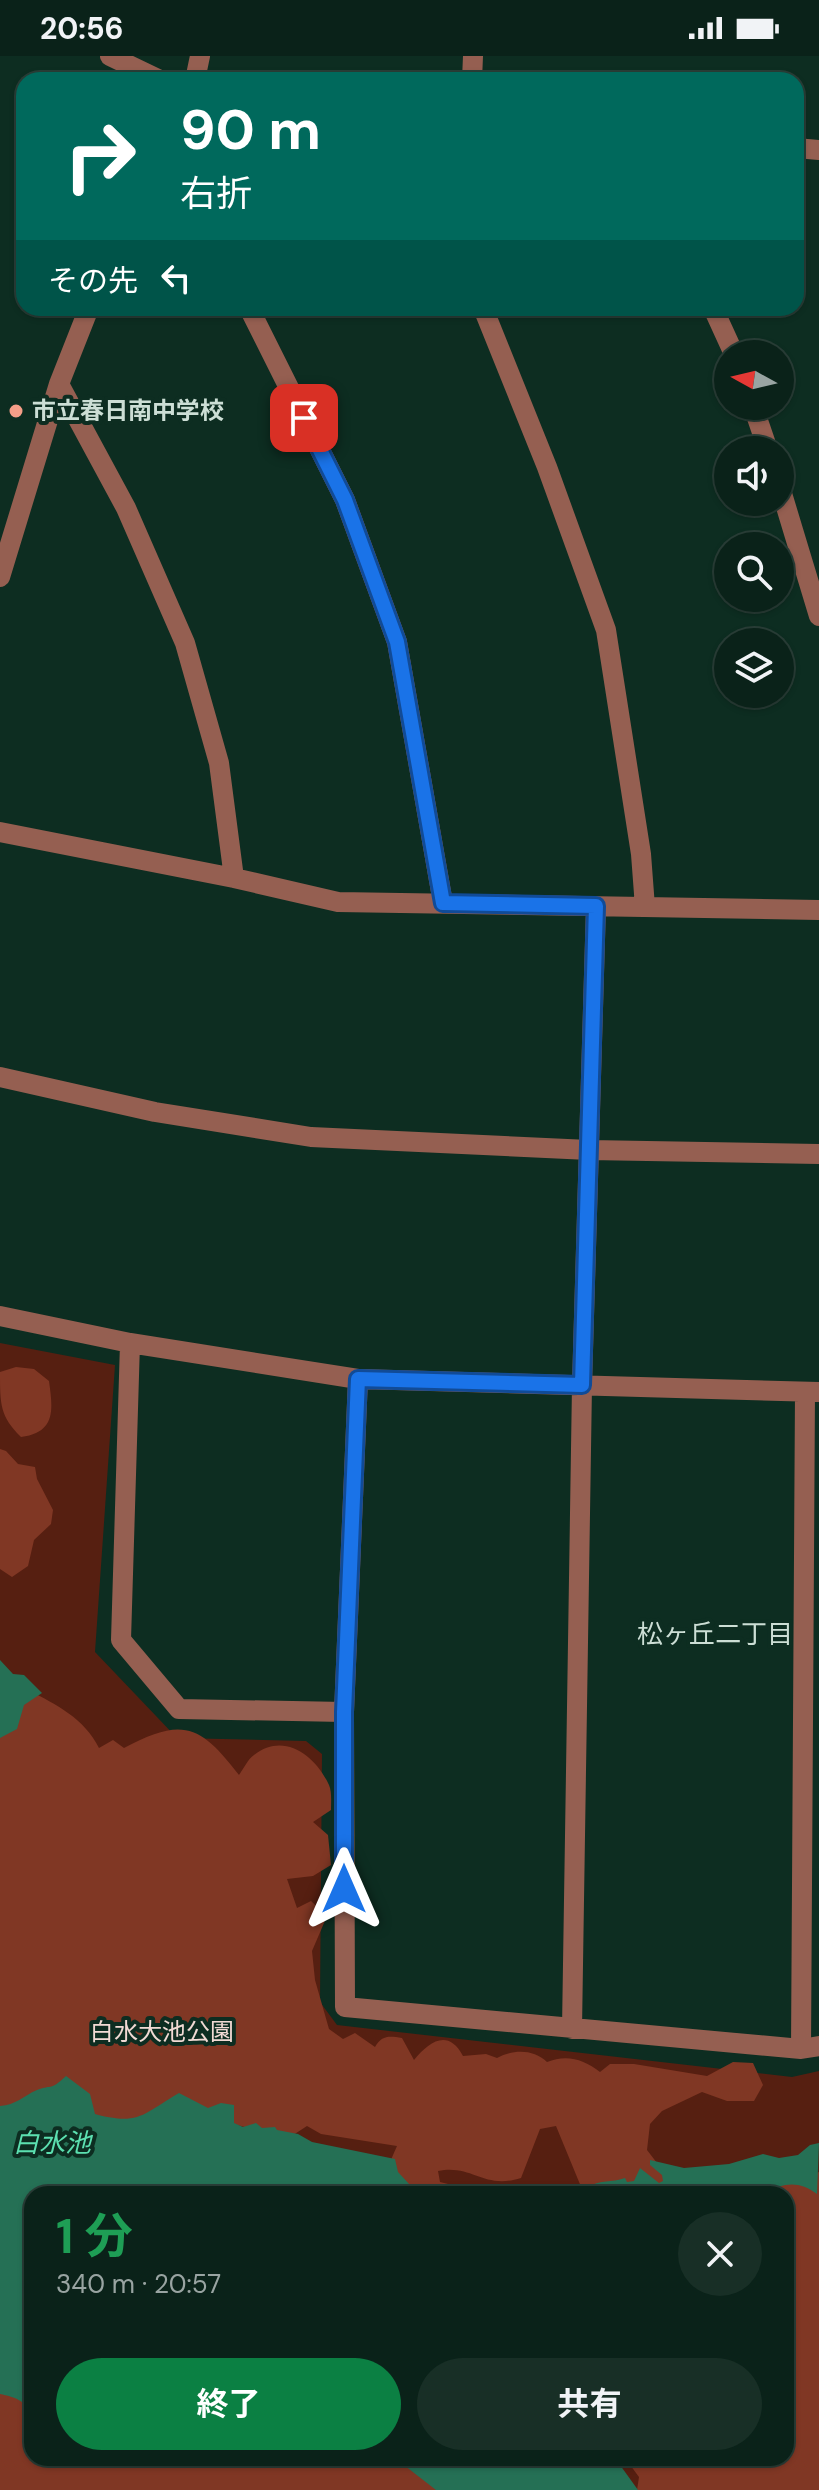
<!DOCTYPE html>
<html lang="ja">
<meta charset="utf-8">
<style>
body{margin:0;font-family:"DM Sans","Noto Sans JP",sans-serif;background:#182f26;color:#f1f3f6;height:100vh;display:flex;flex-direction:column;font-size:30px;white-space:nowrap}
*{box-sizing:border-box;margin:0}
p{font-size:26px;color:#99a4a2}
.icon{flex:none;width:44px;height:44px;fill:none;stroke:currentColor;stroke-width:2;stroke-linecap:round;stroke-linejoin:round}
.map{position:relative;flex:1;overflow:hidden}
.drawer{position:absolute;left:24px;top:2130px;width:770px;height:280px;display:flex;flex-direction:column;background:#0a2219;border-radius:24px;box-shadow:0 2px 6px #0004,0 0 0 2px #2a3f38}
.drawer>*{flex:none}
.top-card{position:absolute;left:16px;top:16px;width:788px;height:244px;border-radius:24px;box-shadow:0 2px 6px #0004,0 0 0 2px #2a3f38;background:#00695c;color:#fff;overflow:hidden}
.needle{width:52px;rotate:278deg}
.buttons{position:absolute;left:714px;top:284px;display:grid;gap:16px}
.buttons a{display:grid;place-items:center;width:80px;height:80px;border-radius:50%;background:#0a2219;box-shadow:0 2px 6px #0004,0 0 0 2px #2a3f38;font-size:40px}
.pin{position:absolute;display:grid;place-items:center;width:68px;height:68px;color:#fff;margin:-34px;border-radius:16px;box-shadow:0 4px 12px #0006}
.me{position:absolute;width:88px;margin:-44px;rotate:0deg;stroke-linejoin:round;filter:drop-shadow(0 0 6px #0008)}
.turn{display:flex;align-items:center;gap:28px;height:168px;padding:0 32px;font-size:36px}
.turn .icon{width:104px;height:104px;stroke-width:2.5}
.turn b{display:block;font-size:56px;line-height:68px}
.then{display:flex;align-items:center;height:76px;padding:0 32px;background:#0003;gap:16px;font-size:30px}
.round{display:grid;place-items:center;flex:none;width:84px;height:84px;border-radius:42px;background:#182f26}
.head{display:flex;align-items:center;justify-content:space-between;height:136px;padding:0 32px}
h1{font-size:48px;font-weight:700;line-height:60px;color:#1e9e55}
.cta{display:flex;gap:16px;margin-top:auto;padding:16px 32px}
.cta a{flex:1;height:92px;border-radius:48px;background:#0b8043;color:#fff;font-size:32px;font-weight:700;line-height:92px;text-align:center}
.cta a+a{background:#182f26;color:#f1f3f6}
.status{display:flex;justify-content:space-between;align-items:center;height:56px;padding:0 40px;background:#0a2219;direction:ltr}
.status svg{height:22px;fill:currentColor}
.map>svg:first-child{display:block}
.green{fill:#561f11;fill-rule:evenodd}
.forest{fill:#803724}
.water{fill:#257055}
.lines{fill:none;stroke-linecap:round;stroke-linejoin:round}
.minor{stroke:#955f51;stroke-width:20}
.route-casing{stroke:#114b97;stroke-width:20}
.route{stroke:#1a73e8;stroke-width:14}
.poi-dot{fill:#f49e88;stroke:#0d2d21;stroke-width:3}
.labels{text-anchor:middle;stroke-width:8;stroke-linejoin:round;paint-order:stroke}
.poi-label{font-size:24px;font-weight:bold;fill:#ccded5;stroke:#0d2d21;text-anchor:start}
.park-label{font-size:24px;fill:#f1dad4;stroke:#0d2d21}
.neighbourhood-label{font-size:26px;fill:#ccded5;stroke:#0d2d21}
.water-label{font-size:26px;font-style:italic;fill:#5ce0b0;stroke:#0d2d21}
</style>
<div class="status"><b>20:56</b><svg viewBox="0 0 49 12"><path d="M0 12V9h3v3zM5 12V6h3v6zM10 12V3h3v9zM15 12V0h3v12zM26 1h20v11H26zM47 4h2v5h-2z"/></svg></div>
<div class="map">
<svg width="819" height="2434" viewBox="0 0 819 2434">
<rect width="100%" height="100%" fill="#0d2d21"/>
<path class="green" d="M 0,1287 L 115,1309 L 95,1596 L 177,1682 L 306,1685 L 322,1698 L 320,1946 L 337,1969 L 792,2021 L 819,2015 L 819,2434 L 0,2434 ZM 32,2138 L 786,2138 L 786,2402 L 32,2402 Z"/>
<path class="forest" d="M 16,1311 L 34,1313 L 49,1325 C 53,1354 56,1376 21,1381 C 0,1360 0,1349 0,1316 Z
M 0,1393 L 6,1395 L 18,1408 L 35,1411 L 37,1423 L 53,1454 L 51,1468 L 34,1484 L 28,1510 L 12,1521 L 0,1513 Z
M 28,1634 C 57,1649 84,1662 99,1692 L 113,1684 L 124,1692 C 182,1661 200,1668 239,1719 C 244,1712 248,1703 254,1699 C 284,1675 316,1700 329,1729 C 332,1736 331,1746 331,1754 L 313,1766 L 328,1779 L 331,1809 L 313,1820 L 287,1823 L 297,1852 L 311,1845 L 327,1860 L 312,1895 L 315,1924 L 329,1973 L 343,1983 L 355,1977 L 375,1991 C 382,1979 389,1980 402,1982 L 414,2004 C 429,1986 448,1972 463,2000 L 486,1998 L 497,2002 C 513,1993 534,1993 547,2006 C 566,1998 584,2003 600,2016 L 610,2008 L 634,2008 L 707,2020 L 733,2006 L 753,2007 L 763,2029 L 754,2045 L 727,2045 L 702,2036 L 662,2055 L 650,2068 L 647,2094 L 674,2129 L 652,2138 L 584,2138 L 556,2070 L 540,2073 L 521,2122 C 483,2134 473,2108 438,2115 L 440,2126 L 488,2138 L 405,2138 L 386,2115 L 397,2090 L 321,2078 L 307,2070 L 287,2083 L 177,2052 L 133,2076 L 0,2058 L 0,1660 Z
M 819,2116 L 819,2434 L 637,2434 L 639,2421 L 625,2402 L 786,2402 L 786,2138 L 754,2138 Z
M 0,2304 L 32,2322 L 32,2402 L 427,2402 L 466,2434 L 0,2434 Z"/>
<path class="water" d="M 0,1604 L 13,1618 L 24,1619 L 42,1637 L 24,1649 L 17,1673 L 0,1682 Z
M 66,2020 L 90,2038 L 95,2058 C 139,2070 143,2058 179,2037 L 208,2052 L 221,2047 L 234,2049 L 234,2067 L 243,2071 L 256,2067 L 262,2072 L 275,2071 L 277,2074 L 298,2078 L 312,2086 L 395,2103 L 398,2116 L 410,2129 L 420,2130 L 438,2138 L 32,2138 L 32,2358 C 24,2344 15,2341 0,2338 L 0,2050 C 16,2049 23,2040 37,2034 C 53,2028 50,2035 66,2020 Z
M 819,2087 L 817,2138 C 799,2125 784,2126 765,2138 L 523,2138 L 578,2128 L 588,2131 C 601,2123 611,2127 625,2122 L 627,2126 L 634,2125 L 640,2112 L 659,2127 L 663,2125 L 662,2119 L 650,2109 L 650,2104 L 684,2112 L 729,2108 L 763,2098 L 779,2102 L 798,2099 L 810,2089 Z
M 389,2402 L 615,2402 L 638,2434 L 436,2434 L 400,2406 Z"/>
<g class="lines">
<path class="minor" d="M 110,0 L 160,24
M 195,24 L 200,0
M 472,24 L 473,0
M 796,92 L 819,94
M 249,252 L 345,444 L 397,586 L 443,847
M 483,252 L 547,411 L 606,574 L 641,798 L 645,851
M 713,252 L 734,298
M 59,328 L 126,452 L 185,587 L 219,707 L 234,822
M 753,350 L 768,394
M 780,431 L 819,560
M 0,521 L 59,328 L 89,252
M 0,776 L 234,822 L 338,846 L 819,854
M 0,1021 L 155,1056 L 311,1081 L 589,1094 L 819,1098
M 0,1260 L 130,1287 L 358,1323 L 819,1336
M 130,1287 L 121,1584 L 179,1653 L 344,1656
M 358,1323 L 344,1656 L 345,1951 L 801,1993 L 819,1990
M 572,1973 L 582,1329 L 596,850
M 801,1993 L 805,1336"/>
</g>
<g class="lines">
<defs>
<path id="route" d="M 304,362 L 345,444 L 397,586 L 443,847 L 596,850 L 582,1329 L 358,1323 L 344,1656 L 344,1833"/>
</defs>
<use href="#route" class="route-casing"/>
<use href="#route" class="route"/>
</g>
<circle class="poi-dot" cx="16" cy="355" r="8"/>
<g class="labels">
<g class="poi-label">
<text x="32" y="363">市立春日南中学校</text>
</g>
<g class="park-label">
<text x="162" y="1984">白水大池公園</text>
</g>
<g class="neighbourhood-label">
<text x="715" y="1587">松ヶ丘二丁目</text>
</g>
<g class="water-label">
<text x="52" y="2096">白水池</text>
</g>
</g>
</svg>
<div class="buttons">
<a><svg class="needle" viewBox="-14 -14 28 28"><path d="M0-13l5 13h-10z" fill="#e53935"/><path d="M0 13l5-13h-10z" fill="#99a4a2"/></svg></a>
<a><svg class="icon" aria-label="sound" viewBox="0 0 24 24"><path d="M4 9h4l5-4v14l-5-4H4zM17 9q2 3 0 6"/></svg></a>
<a><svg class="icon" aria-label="search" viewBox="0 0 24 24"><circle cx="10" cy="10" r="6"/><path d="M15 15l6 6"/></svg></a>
<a><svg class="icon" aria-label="layers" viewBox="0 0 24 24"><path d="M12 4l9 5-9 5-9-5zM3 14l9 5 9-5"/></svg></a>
</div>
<div class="pin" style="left:304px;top:362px;background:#d93025"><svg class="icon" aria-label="arrive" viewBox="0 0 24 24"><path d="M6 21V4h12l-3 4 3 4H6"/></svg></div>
<svg class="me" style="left:344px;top:1833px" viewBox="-20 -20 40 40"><path d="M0-17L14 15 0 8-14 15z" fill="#1a73e8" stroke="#fff" stroke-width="4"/></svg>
<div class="top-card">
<div class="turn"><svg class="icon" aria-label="right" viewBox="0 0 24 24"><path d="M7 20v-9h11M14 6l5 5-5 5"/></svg><div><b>90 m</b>右折</div></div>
<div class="then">その先<svg class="icon" aria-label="left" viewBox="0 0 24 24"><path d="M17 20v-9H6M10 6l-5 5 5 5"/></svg></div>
</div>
<section class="drawer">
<div class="head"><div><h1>1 分</h1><p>340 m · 20:57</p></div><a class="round"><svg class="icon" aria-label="close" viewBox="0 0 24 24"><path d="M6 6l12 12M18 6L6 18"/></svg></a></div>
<div class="cta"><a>終了</a><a>共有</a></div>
</section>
</div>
